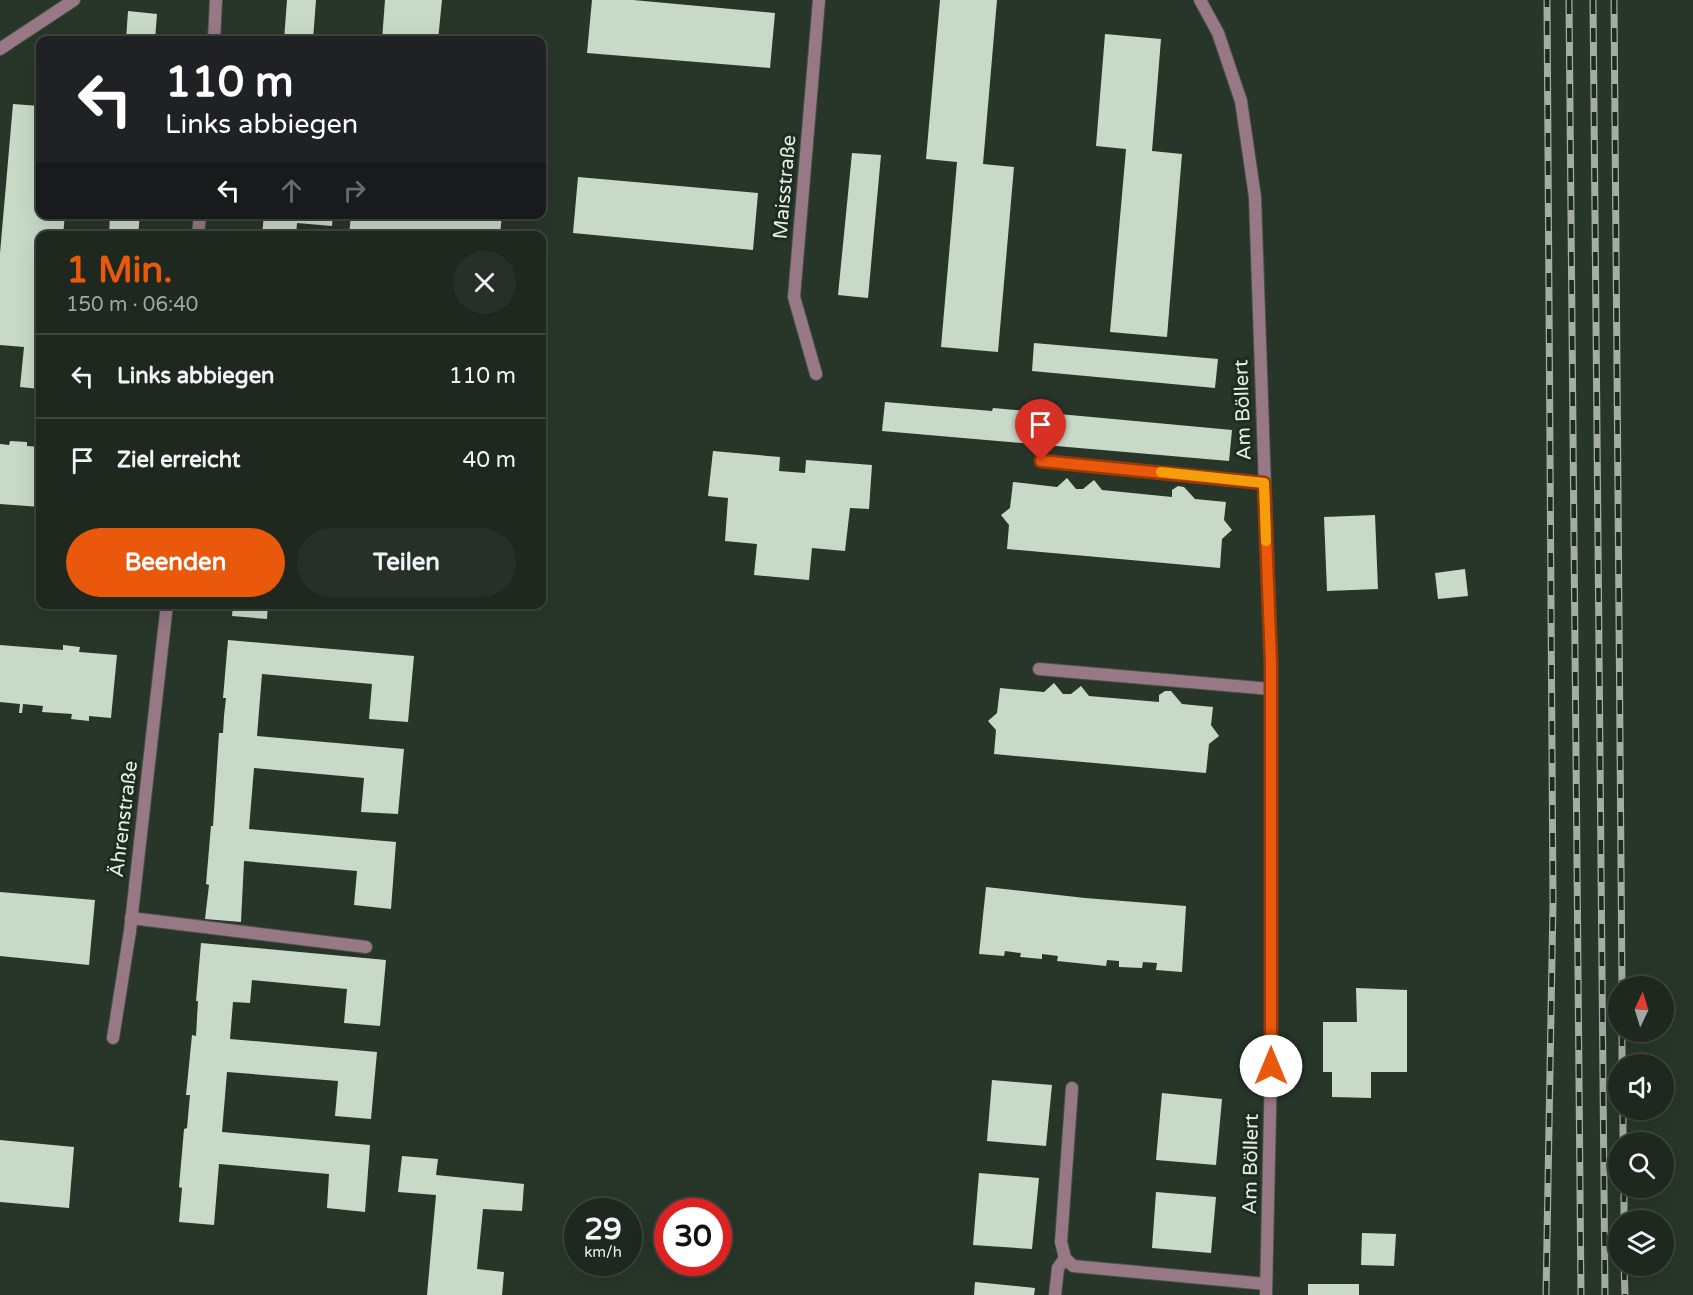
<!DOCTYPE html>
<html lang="de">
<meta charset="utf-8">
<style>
body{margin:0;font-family:"Varela Round",sans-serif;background:#263028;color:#f1f3f6;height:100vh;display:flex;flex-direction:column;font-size:22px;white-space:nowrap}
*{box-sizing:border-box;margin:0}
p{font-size:20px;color:#a1a6a4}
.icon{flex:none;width:33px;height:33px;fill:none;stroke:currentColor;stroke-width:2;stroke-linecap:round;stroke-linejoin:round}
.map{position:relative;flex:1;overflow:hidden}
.sheet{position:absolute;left:36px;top:231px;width:510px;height:378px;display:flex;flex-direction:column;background:#1e281f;border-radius:12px;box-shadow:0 6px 24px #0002,0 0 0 2px #3c443d}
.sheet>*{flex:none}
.guide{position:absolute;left:36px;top:36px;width:510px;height:183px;border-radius:12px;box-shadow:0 6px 24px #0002,0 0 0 2px #3c443d;background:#202124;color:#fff;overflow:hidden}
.needle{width:39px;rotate:4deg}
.controls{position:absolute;left:1608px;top:976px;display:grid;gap:12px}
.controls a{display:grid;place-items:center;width:66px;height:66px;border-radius:50%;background:#1e281f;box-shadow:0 6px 24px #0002,0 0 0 2px #3c443d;font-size:30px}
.speed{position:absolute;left:564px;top:1198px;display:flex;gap:12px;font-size:30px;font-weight:700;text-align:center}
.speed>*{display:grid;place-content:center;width:78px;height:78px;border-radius:50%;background:#1e281f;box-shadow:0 6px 24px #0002,0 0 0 2px #3c443d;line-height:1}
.speed small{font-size:15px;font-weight:400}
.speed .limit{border:9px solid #d22;background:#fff;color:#111}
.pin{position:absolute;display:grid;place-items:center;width:51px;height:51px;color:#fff;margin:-62px -26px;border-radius:50% 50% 50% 0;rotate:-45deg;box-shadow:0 0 6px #0007}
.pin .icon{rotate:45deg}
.me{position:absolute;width:66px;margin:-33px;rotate:0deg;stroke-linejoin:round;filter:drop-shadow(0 0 4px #0008)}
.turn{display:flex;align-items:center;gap:21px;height:126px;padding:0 30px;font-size:27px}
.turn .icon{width:78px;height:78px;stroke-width:2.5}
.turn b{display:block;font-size:42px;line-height:51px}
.lanes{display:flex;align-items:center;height:57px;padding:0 30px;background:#0003;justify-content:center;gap:30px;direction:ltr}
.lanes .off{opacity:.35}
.round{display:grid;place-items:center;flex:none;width:63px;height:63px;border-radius:32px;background:#263028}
.overview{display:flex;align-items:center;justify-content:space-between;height:102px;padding:0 30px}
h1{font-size:36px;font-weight:800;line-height:45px;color:#ea580c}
.cta{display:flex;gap:12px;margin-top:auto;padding:12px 30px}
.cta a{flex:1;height:69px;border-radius:36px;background:#ea580c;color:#fff;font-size:24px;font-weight:800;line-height:69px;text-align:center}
.cta a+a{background:#263028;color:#f1f3f6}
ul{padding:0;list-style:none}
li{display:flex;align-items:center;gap:18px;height:84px;padding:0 30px;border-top:2px solid #3c443d}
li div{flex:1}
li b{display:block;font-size:22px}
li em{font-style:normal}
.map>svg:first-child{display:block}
.building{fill:#c8d9c8}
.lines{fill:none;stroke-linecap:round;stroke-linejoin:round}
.lane-casing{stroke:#465347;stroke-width:14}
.street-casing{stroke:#465347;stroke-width:14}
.lane{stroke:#987885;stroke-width:12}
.street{stroke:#987885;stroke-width:12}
.rail-casing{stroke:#a3ada4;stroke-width:7}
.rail{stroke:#1e2c1f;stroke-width:4.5;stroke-dasharray:14;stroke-linecap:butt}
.route-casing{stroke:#983908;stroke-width:15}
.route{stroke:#ea580c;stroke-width:10}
.slow{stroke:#f59e0b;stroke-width:10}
.labels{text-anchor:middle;stroke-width:6;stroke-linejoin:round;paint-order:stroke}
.street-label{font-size:20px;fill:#e5ede5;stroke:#1e2c1f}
</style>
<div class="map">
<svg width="1693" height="1295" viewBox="0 0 1693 1295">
<rect width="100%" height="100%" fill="#283629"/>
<path class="building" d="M 287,0 L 316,0 L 313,40 L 284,40 Z
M 385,0 L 442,0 L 438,40 L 382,40 Z
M 592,0 L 633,0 L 775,13 L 770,68 L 587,53 Z
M 940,0 L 997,0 L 983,164 L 1014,167 L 998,352 L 941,347 L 957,162 L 926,159 Z
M 128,11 L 157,14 L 155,40 L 126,40 Z
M 1105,34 L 1161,39 L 1152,151 L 1182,154 L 1167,337 L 1110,332 L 1126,149 L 1096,146 Z
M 13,104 L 40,106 L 40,214 L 65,214 L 63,236 L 40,236 L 40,389 L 20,387 L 24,347 L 0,345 L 0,253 Z
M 852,153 L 881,155 L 868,298 L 838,295 Z
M 578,177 L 758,193 L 753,250 L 573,233 Z
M 110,214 L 140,214 L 138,236 L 109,236 Z
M 264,214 L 333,214 L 332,226 L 297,223 L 296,236 L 262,236 Z
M 351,214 L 502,214 L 500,236 L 435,236 L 380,231 L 380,236 L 349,236 Z
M 1034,343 L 1218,359 L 1215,388 L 1032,371 Z
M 885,402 L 992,411 L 993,408 L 1232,430 L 1229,461 L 882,431 Z
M 10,441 L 27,442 L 27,446 L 40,447 L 40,507 L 0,504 L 0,444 L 9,445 Z
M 713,451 L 780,457 L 779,471 L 805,473 L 806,460 L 872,465 L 869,509 L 850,508 L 845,551 L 812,548 L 809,580 L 754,575 L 757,544 L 725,541 L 728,498 L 708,496 Z
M 1067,478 L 1076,489 L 1083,489 L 1094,480 L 1102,490 L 1172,497 L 1172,490 L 1178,486 L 1184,487 L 1195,499 L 1226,502 L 1224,520 L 1232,530 L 1222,539 L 1220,568 L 1007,549 L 1009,525 L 1001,515 L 1010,508 L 1013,482 L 1057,487 Z
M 1375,515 L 1378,589 L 1327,591 L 1324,517 Z
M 1465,569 L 1468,596 L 1438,599 L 1435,573 Z
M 233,604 L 268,604 L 267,619 L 232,616 Z
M 228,640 L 414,656 L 408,722 L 369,719 L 372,684 L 262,674 L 257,736 L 404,749 L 398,814 L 361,812 L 364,778 L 254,768 L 249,829 L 396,842 L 391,909 L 354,905 L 357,871 L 244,861 L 241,922 L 205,919 L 209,885 L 206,884 L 211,826 L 213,826 L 219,733 L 223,733 L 224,716 L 226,698 L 223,698 Z
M 0,645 L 63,650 L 63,645 L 80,647 L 79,652 L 117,655 L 111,718 L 89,716 L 89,721 L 71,719 L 72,714 L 42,712 L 43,706 L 23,704 L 22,713 L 19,713 L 20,704 L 0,702 Z
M 1054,683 L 1063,694 L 1071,694 L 1081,686 L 1089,696 L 1159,702 L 1159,695 L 1165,691 L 1171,691 L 1182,704 L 1213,707 L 1211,725 L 1219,736 L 1209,744 L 1206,773 L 994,754 L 996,730 L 988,721 L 997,713 L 1000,688 L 1044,692 Z
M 986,887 L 1085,898 L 1186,906 L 1182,972 L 1156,970 L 1157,963 L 1143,962 L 1142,968 L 1119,967 L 1119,961 L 1107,960 L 1106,966 L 1057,961 L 1058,956 L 1042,954 L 1042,959 L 1020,957 L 1021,953 L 1005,951 L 1004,956 L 979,954 Z
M 0,892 L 95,900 L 89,965 L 0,956 Z
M 201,943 L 386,960 L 380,1026 L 344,1023 L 347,989 L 252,980 L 250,1003 L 233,1002 L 230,1039 L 377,1052 L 371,1119 L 335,1116 L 338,1081 L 227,1072 L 222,1132 L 370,1145 L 365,1212 L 327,1208 L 329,1174 L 219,1164 L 214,1225 L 179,1222 L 182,1188 L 179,1187 L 184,1129 L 187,1128 L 190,1095 L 186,1095 L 192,1035 L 196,1036 L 198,1001 L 196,1001 Z
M 1356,988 L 1407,990 L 1407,1072 L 1371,1072 L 1371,1098 L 1332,1097 L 1332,1072 L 1323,1072 L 1323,1022 L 1357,1022 Z
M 992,1080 L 1052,1085 L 1046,1146 L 987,1141 Z
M 1162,1093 L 1222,1099 L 1216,1165 L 1156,1160 Z
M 0,1140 L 74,1147 L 69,1208 L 0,1202 Z
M 402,1156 L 438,1159 L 436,1175 L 524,1184 L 522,1211 L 483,1209 L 477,1269 L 504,1272 L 502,1295 L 427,1295 L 436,1195 L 398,1192 Z
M 979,1173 L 1039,1178 L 1032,1249 L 973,1245 Z
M 1156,1192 L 1216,1197 L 1211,1253 L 1152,1248 Z
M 1362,1233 L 1396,1234 L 1394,1266 L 1361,1265 Z
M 975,1282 L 1035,1288 L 1034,1295 L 974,1295 Z
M 1308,1284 L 1359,1284 L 1359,1295 L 1308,1295 Z"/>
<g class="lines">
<defs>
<path id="lane" d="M 1041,461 L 1264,483
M 1039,669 L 1271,689
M 131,918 L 366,947
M 1072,1088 L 1061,1242 L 1065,1258 L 1073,1266 L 1266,1284
M 1055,1295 L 1058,1268 L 1065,1258"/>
<path id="street" d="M 1200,0 L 1218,33 L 1241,101 L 1255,197 L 1271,662 L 1271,1066 L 1266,1295
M 214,40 L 216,0
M 0,49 L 74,0
M 198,236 L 200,214
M 816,374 L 794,297 L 819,0
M 113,1038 L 130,931 L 167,604"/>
</defs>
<use href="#lane" class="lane-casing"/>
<use href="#street" class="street-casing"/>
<use href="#lane" class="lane"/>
<use href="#street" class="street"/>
<defs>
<path id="rail" d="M 1569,0 L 1581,1295
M 1593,0 L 1605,1295
M 1614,0 L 1622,987
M 1622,1032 L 1622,1065
M 1623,1110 L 1623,1143
M 1624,1188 L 1624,1221
M 1624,1266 L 1625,1295
M 1546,1295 L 1553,902 L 1547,0"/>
</defs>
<use href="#rail" class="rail-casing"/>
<use href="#rail" class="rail"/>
</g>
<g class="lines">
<defs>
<path id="route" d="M 1041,461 L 1264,483 L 1271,662 L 1271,1066"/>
</defs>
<use href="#route" class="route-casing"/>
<use href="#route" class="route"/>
<path class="slow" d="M 1161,472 L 1264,483 L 1266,541"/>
</g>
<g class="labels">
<g class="street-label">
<text transform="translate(784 187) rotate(-85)" y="7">Maisstraße</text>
<text transform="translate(1242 410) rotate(-92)" y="7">Am Böllert</text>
<text transform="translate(123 819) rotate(-83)" y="7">Ährenstraße</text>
<text transform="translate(1250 1164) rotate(-89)" y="7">Am Böllert</text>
</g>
</g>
</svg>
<div class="controls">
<a><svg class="needle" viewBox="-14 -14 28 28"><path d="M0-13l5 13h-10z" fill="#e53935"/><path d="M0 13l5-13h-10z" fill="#a1a6a4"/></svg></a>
<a><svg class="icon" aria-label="sound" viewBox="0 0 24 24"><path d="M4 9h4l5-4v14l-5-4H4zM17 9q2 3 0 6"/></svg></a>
<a><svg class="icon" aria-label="search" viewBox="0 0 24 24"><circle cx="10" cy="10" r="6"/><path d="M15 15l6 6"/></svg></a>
<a><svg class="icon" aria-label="layers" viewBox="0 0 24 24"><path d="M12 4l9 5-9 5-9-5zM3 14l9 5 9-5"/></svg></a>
</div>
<div class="speed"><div>29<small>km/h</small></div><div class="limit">30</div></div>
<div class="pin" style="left:1041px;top:461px;background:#d93025"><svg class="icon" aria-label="arrive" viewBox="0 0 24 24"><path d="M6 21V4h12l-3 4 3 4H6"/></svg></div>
<svg class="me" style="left:1271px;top:1066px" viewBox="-20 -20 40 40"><circle r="19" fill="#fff"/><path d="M0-13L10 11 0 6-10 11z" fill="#ea580c"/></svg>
<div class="guide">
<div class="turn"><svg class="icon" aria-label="left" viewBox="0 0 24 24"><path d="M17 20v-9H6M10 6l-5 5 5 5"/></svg><div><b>110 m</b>Links abbiegen</div></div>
<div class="lanes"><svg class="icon" aria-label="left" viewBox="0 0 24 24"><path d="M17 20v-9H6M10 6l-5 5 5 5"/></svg><svg class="icon off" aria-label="ahead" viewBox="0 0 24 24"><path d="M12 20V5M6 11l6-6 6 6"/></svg><svg class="icon off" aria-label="right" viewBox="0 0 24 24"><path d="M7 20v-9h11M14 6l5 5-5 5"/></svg></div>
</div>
<section class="sheet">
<div class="overview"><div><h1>1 Min.</h1><p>150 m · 06:40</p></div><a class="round"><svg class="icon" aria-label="close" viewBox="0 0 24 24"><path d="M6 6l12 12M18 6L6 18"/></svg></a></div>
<ul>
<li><svg class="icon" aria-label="left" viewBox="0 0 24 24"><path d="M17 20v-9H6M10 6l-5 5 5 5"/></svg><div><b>Links abbiegen</b></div><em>110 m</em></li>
<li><svg class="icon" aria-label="arrive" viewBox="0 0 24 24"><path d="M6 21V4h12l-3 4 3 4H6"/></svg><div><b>Ziel erreicht</b></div><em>40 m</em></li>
</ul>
<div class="cta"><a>Beenden</a><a>Teilen</a></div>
</section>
</div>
